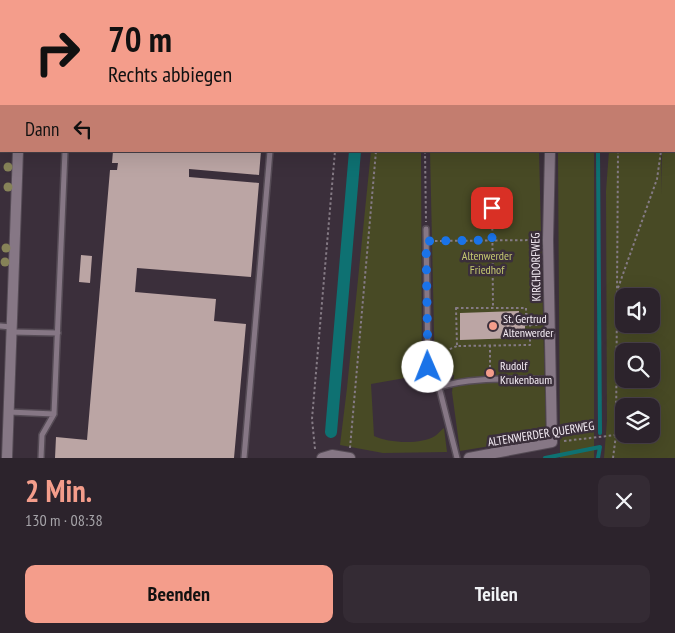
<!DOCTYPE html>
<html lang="de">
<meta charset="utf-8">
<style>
body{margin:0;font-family:"PT Sans Narrow",sans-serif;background:#342b34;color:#f1f3f6;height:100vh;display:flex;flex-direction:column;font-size:19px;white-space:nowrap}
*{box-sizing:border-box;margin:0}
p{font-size:16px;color:#a6a4a9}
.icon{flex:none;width:28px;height:28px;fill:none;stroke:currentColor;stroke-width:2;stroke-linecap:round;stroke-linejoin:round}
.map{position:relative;height:458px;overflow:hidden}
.drawer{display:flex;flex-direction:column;background:#2c232c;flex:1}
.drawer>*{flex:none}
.hud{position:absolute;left:0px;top:0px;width:675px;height:152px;box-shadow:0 5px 20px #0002,0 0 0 1px #484048;background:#f49d8b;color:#111;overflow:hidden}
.buttons{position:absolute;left:615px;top:288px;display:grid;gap:10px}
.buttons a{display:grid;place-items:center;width:45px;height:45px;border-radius:10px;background:#2c232c;box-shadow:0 5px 20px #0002,0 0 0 1px #484048;font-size:25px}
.pin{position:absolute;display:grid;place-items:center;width:42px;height:42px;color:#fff;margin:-21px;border-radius:10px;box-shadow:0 2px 8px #0006}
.me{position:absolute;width:55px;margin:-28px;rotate:359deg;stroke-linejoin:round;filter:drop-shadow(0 0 4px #0008)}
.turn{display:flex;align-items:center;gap:18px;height:105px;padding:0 25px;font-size:22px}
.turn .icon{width:65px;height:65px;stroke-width:2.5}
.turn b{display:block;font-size:35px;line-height:42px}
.then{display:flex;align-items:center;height:48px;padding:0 25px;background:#0003;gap:10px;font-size:19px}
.round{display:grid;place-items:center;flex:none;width:52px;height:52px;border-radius:10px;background:#342b34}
.head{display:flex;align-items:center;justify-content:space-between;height:85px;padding:0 25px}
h1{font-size:30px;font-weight:600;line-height:38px;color:#f49d8b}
.cta{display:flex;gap:10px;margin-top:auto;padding:10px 25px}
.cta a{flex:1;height:58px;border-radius:10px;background:#f49d8b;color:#111;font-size:20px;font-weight:600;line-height:58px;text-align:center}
.cta a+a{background:#342b34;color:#f1f3f6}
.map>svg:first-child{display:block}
.green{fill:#484a25;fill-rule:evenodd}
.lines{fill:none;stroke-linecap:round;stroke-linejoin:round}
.stream{stroke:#0e7172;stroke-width:4}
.canal{stroke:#0e7172;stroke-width:12}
.building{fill:#bba5a4}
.lane-casing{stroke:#554b55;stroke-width:8}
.street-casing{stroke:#554b55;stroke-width:12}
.path{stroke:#857b85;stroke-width:2;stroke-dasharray:2.5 2.5;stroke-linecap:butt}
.lane{stroke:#867785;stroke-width:5}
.street{stroke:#867785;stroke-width:10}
.tree{fill:#868358}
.route{stroke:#1a73e8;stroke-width:9;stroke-dasharray:0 16.2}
.poi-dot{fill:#f49d8b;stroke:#3b2f3b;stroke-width:2}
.labels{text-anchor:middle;stroke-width:5;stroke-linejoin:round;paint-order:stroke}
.park-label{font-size:12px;fill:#c4c870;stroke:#3b2f3b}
.street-label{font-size:12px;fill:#f6eef6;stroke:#3b2f3b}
.poi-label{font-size:12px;fill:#f6eef6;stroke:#3b2f3b;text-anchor:start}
</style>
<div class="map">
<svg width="675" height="458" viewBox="0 0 675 458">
<rect width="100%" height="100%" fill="#3b2f3b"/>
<path class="green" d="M 385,0 L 621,0 L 620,1 Z
M 634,0 L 675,0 L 675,458 L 604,458 L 607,421 L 606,191 L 609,151 L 661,151 L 661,194 L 662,151 L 674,151 L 674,1 L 634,1 ZM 624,296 L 651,296 L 651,324 L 624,324 ZM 651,351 L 651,379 L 624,379 L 624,351 ZM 624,406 L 651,406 L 651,434 L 624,434 Z
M 371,151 L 421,151 L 422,375 L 371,384 L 374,436 C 388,443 421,445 435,436 C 438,434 441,430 444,428 L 447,452 L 383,453 L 340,445 L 347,388 Z
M 430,151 L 539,151 L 546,437 L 460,451 L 452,392 L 454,375 L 435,375 Z
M 558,151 L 594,151 L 594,458 L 560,458 Z"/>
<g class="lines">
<path class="stream" d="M 626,1 L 626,0
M 598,151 L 600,433
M 545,458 L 600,447 L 598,458"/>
<path class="canal" d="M 368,1 L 368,0
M 331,432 L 355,151"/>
</g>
<path class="building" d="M 113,151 L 261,151 L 259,175 L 189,169 L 189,177 L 259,183 L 251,277 L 137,268 L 135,292 L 216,299 L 214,321 L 246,324 L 234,458 L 55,458 L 56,437 L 87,440 L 110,170 L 117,170 L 118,163 L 112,163 Z
M 81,255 L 92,256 L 90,283 L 79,282 Z
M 519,311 L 519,318 L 525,318 L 525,331 L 520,331 L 520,338 L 460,340 L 460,313 Z"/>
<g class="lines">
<defs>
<path id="lane" d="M 0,145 L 1,145
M 426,229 L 428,367 L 439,387 L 457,458
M 0,326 L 11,327
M 11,332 L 58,333
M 439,387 C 474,376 514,380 551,379
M 9,412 L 54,414 L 65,151
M 41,458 L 42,435 L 54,414
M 244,458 L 270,151"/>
<path id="street" d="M 24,1 L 24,0
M 7,458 L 18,151
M 322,458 L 332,455 L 350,458
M 469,458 L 552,442 L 548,240 L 550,151"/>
</defs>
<use href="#lane" class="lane-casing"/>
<use href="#street" class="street-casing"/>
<path class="path" d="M 345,1 L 345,0
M 389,1 L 390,0
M 554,1 L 555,0
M 632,1 L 632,0
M 425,151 L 426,222
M 492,193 L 493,308
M 435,241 L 538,240
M 618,288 L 657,179 L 661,151
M 456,308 L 526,308 L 526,314 L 530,314 L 530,345 L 457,346 Z
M 525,325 L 538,325
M 490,345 L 490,371
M 436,355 L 457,346
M 564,441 L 616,435
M 350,448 L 376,151
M 315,449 L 312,419 L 335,151
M 613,458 L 616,435 L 618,151"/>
<use href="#lane" class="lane"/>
<use href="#street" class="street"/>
</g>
<g class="tree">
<circle cx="8" cy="167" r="4.5"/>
<circle cx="8" cy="187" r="4.5"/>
<circle cx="6" cy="248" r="4.5"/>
<circle cx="5" cy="262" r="4.5"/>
</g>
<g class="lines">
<path class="route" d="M 428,367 L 426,241 L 492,240 L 492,208"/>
</g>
<g class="poi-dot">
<circle cx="493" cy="326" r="5"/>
<circle cx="490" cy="373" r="5"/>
</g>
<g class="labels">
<g class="park-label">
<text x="487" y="260">Altenwerder<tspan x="487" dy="14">Friedhof</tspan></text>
</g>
<g class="street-label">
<text transform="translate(536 267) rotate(-91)" y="4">KIRCHDORFWEG</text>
<text transform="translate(541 434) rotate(-9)" y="4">ALTENWERDER QUERWEG</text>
</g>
<g class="poi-label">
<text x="503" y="323">St. Gertrud<tspan x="503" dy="14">Altenwerder</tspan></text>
<text x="500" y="370">Rudolf<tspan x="500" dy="14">Krukenbaum</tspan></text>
</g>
</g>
</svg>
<div class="buttons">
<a><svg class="icon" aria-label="sound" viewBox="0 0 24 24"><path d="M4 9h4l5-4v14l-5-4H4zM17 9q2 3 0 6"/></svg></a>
<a><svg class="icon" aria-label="search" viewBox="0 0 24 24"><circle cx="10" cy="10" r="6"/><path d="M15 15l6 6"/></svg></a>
<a><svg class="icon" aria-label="layers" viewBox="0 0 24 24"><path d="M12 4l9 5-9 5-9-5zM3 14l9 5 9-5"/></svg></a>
</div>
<div class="pin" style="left:492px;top:208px;background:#d93025"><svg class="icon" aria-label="arrive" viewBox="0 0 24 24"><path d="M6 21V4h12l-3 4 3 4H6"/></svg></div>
<svg class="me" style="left:428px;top:367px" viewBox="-20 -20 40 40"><circle r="19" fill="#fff"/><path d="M0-13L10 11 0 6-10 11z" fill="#1a73e8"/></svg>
<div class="hud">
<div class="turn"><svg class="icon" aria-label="right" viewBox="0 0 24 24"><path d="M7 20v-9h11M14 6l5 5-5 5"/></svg><div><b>70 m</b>Rechts abbiegen</div></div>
<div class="then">Dann<svg class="icon" aria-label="left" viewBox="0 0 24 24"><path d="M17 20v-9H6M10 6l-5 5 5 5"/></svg></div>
</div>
</div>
<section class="drawer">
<div class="head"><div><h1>2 Min.</h1><p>130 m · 08:38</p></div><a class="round"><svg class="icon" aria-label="close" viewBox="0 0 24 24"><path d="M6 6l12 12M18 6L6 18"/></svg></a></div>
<div class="cta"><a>Beenden</a><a>Teilen</a></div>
</section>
